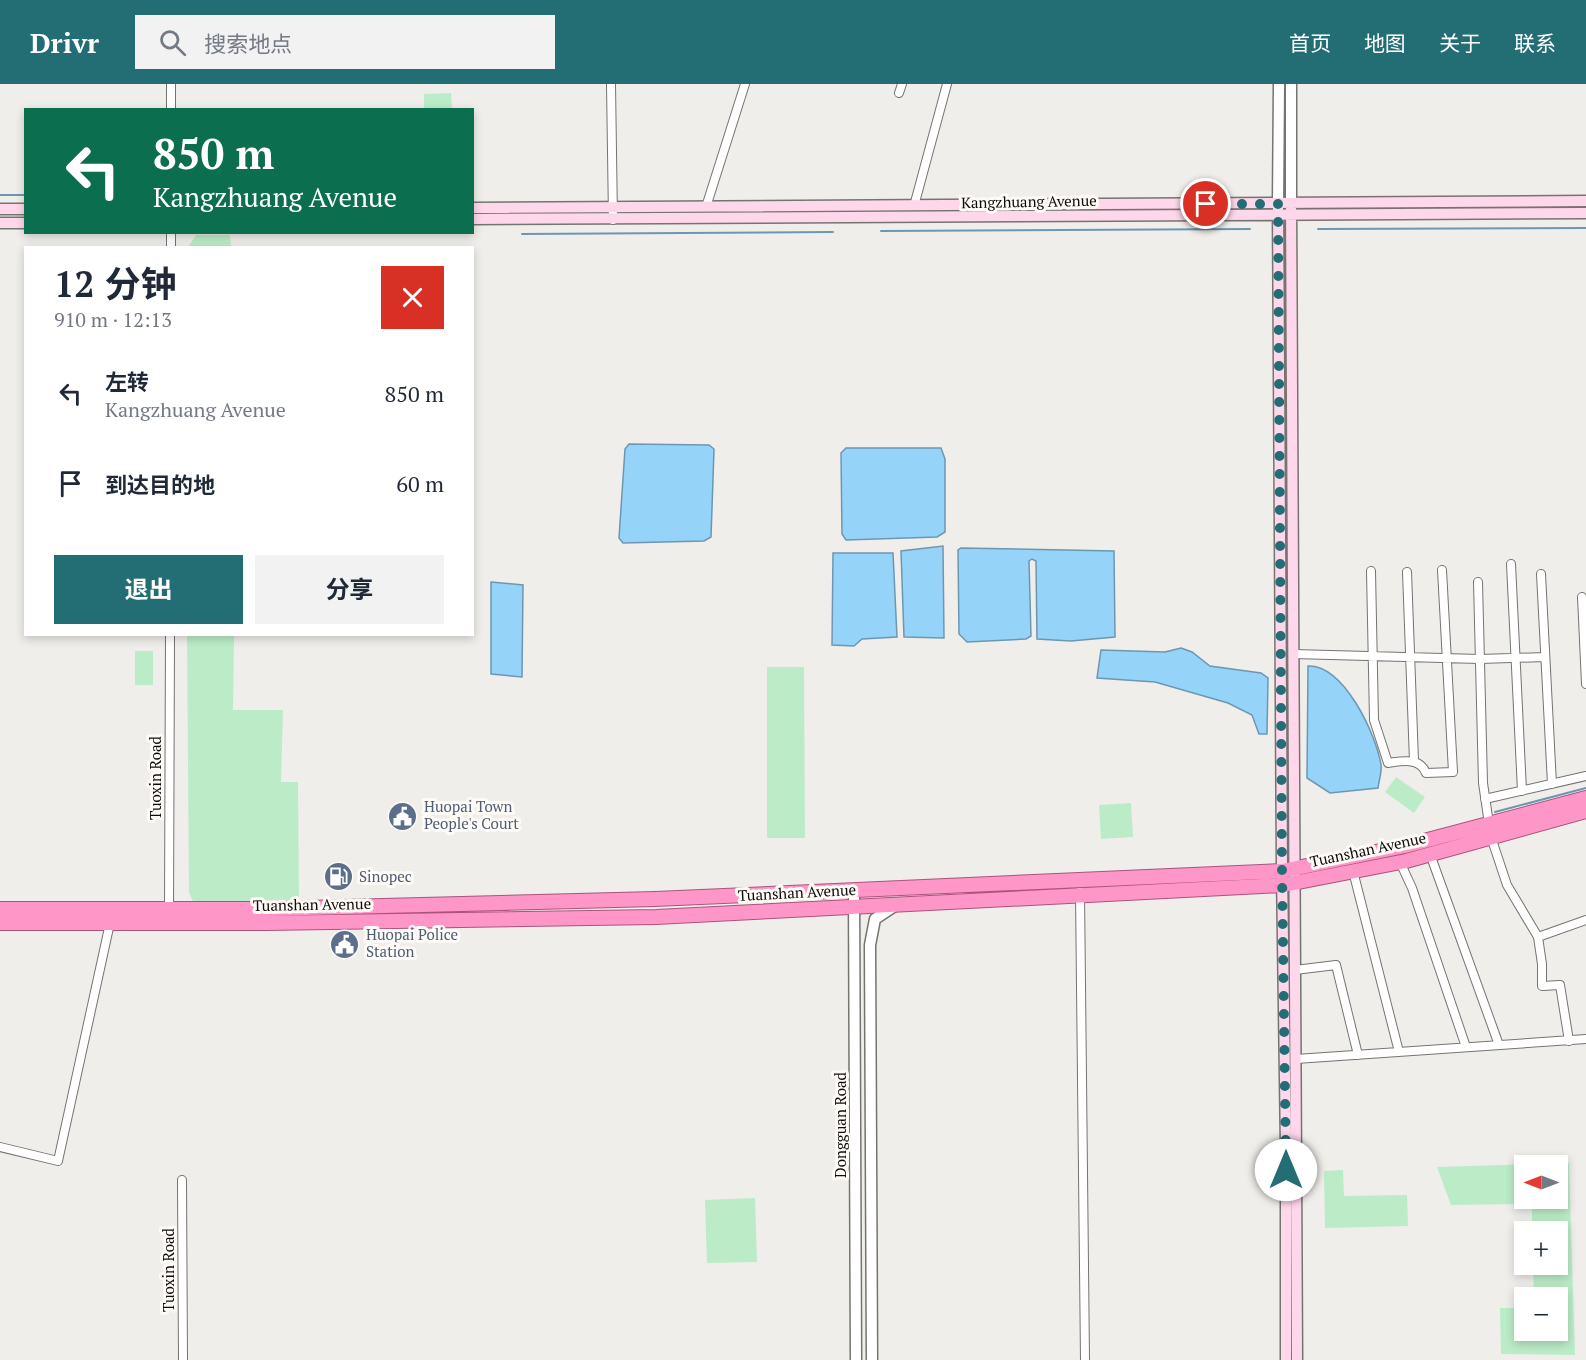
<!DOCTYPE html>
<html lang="zh">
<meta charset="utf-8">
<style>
body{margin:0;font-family:"PT Serif","Noto Sans SC",serif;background:#f2f2f3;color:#1f2937;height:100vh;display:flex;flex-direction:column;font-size:22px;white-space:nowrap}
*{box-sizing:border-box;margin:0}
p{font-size:20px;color:#747a83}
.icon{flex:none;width:33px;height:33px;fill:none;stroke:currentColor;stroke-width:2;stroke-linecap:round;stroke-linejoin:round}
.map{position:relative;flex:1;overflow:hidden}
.drawer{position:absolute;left:24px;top:162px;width:450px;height:390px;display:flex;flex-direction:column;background:#fff;border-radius:0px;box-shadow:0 3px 9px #0003}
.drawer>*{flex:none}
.guide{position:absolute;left:24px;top:24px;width:450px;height:126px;border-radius:0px;box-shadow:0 3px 9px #0003;background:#0b6e4f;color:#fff;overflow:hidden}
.needle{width:39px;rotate:270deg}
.fabs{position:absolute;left:1514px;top:1071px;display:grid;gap:12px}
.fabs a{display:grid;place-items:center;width:54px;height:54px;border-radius:0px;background:#fff;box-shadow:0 3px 9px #0003;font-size:30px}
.pin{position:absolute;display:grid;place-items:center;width:51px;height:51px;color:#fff;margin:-26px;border:3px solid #fff;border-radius:50%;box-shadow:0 2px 6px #0007}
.me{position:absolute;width:66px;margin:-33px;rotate:0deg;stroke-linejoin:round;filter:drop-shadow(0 0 4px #0008)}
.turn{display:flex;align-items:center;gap:21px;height:126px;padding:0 30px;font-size:27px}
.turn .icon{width:78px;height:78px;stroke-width:2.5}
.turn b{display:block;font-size:42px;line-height:51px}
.round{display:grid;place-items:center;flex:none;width:63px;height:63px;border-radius:0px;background:#f2f2f3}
.head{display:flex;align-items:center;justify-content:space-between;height:102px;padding:0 30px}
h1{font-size:36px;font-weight:700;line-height:45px}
.button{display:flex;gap:12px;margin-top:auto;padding:12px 30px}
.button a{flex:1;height:69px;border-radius:0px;background:#236d74;color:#fff;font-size:24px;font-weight:700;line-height:69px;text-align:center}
.button a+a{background:#f2f2f3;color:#1f2937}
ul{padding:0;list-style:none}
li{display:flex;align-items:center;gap:18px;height:90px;padding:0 30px}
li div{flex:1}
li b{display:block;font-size:22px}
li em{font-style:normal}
header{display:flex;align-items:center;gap:36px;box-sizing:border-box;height:84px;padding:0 30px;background:#236d74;color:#fff}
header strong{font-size:28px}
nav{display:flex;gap:33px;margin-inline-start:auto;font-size:21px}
.search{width:420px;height:54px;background:#f2f2f3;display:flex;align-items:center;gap:15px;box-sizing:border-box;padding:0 21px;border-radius:0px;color:#747a83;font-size:22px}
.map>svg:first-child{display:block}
.green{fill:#bbecc7;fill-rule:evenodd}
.water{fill:#96d3f9;stroke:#6d97b1;stroke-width:1.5}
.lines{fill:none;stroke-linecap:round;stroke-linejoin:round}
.stream{stroke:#6d97b1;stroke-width:2}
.minor-casing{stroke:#767471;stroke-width:10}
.tertiary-casing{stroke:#767471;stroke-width:13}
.secondary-casing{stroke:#767471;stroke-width:13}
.trunk-casing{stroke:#aa547d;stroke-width:16}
.minor{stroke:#fff;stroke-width:8}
.tertiary{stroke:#fff;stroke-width:10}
.secondary{stroke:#ffd7eb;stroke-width:10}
.trunk{stroke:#ff96c8;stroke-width:14}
.route{stroke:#236d74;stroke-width:10;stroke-dasharray:0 18}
.labels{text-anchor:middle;stroke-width:6;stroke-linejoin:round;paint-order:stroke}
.street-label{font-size:15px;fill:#0c0b0a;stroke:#fefbf7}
.service-label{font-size:15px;fill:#4e5e75;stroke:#fefbf7;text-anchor:start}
</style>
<header>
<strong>Drivr</strong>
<div class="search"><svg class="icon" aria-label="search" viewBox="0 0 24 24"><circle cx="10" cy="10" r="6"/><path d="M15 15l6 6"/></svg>搜索地点</div>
<nav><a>首页</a><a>地图</a><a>关于</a><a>联系</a></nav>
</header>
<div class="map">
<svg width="1586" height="1276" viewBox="0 0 1586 1276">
<rect width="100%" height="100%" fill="#f0eeea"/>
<path class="green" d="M 451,9 L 452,25 L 424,25 L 424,10 Z
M 196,151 L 230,151 L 231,163 L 188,163 Z
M 187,551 L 234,551 L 233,626 L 283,626 L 281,698 L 298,698 L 299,818 L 194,820 L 189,808 Z
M 135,567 L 153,567 L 153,601 L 135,601 Z
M 767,583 L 804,583 L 805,754 L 767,754 Z
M 1396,693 L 1425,713 L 1414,729 L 1385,708 Z
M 1131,719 L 1133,753 L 1101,755 L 1099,721 Z
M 1569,1079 L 1575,1271 L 1501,1270 L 1500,1224 L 1524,1224 L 1524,1246 L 1557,1246 L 1557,1214 L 1534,1213 L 1533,1181 L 1557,1180 L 1557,1148 L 1532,1147 L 1532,1121 L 1519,1120 L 1451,1121 L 1437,1083 ZM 1524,1082 L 1557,1082 L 1557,1114 L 1524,1114 Z
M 1343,1086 L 1344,1112 L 1407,1111 L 1408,1142 L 1325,1144 L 1324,1087 Z
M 755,1114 L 757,1178 L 707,1179 L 705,1116 Z"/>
<path class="water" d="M 629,360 L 709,361 L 714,365 L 711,453 L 704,457 L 623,459 L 619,454 L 625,365 Z
M 846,364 L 941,364 L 945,375 L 945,448 L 937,453 L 846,456 L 842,450 L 841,369 Z
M 943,462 L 944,554 L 904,553 L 901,467 Z
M 961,464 L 1114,467 L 1115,553 L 1071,557 L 1037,555 L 1036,477 L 1032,475 L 1029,477 L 1031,552 L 1026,555 L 967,558 L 959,550 L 958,466 Z
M 833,469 L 893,469 L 897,553 L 862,555 L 854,562 L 832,561 Z
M 491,498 L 523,501 L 522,593 L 491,590 Z
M 1181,564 L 1192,568 L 1210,582 L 1261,589 L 1268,594 L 1267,650 L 1259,650 L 1252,631 L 1228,619 L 1155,598 L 1097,594 L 1101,566 L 1165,568 Z
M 1308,582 C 1344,581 1376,650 1381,681 C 1382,688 1379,696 1378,704 L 1330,709 L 1307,694 Z"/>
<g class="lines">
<path class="stream" d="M 0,111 L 26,111
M 1318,145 L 1586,144
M 881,147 L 1250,145
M 522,150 L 833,148
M 1495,728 L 1586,704"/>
<defs>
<path id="minor" d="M 171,0 L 171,26
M 611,0 L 613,136
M 899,9 L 902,0
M 914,122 L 947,0
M 706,123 L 745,0
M 171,164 L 171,148
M 1511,480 L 1522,707
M 1371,487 L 1374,636 L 1388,679 C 1402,677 1420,673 1426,689 L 1453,688 L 1442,486
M 1407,488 L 1414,677
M 1541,490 L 1552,700
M 1478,498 L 1483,699 L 1489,740 L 1491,753 L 1507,801 L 1538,853 L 1542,880 L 1542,902 L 1560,901 L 1569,957
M 1582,513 L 1586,600
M 1293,570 L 1480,575 L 1545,573
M 1485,715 L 1586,692
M 1430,770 L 1499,961
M 1400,778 L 1412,804 L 1466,963
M 1353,787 L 1399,968
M 1080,808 L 1085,1276
M 169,829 L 170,550
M 1538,853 L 1586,836
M 1295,886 L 1336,881 L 1358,971
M 1296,975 L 1586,955
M 0,1063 L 58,1077 L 110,839
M 182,1096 L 183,1276"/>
<path id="tertiary" d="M 1291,0 L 1291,119
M 1278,120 L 1279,0
M 854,806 L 856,1276
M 872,1276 L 870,861 L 875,835 L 896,821"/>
<path id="secondary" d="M 1291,119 L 1297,1276
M 1278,120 L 1282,787 L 1286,1064 L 1286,1276
M 472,124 L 1586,117
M 0,125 L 26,125
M 472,135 C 844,135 1215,131 1586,129
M 0,139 L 26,139"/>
<path id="trunk" d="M 0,825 L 266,825 L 655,815 L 1282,787 L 1405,762 L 1586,714
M 0,839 L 266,839 L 656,833 L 1283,801 L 1406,777 L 1586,727"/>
</defs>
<use href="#minor" class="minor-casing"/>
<use href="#tertiary" class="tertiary-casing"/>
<use href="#secondary" class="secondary-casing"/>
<use href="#trunk" class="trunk-casing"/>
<use href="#minor" class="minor"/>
<use href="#tertiary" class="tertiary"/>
<use href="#secondary" class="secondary"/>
<use href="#trunk" class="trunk"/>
</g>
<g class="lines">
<path class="route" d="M 1206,120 L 1278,120 L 1282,787 L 1286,1086"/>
</g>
<defs>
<symbol id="civic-disc" viewBox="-11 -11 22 22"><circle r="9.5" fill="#5c6f8a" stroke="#fefbf7"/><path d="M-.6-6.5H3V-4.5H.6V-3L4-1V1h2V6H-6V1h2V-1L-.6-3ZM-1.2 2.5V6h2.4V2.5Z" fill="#fff"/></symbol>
<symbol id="fuel-disc" viewBox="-11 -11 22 22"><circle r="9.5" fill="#5c6f8a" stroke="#fefbf7"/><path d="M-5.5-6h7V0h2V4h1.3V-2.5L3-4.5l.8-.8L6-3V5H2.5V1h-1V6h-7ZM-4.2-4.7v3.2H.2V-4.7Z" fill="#fff"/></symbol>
</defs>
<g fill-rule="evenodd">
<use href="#civic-disc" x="386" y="716" width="33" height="33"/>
<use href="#fuel-disc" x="322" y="776" width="33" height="33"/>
<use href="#civic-disc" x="328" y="844" width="33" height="33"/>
</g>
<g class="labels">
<g class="street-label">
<text transform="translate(1029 118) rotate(-1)" y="5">Kangzhuang Avenue</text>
<text transform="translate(156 694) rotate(-90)" y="5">Tuoxin Road</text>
<text transform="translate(1368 766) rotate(-12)" y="5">Tuanshan Avenue</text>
<text transform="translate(797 809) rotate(-3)" y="5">Tuanshan Avenue</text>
<text transform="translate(312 821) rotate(-1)" y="5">Tuanshan Avenue</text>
<text transform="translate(841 1041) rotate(-90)" y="5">Dongguan Road</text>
<text transform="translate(169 1186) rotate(-90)" y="5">Tuoxin Road</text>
</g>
<g class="service-label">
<text x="424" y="728">Huopai Town<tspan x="424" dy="17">People's Court</tspan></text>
<text x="359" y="798">Sinopec</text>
<text x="366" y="856">Huopai Police<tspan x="366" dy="17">Station</tspan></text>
</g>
</g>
</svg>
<div class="fabs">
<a><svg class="needle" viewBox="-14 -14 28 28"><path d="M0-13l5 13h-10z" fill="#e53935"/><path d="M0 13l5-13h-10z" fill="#747a83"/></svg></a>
<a>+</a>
<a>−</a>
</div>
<div class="pin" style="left:1206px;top:120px;background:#d93025"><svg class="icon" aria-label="arrive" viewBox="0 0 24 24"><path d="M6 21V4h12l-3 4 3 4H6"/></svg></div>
<svg class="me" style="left:1286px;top:1086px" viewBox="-20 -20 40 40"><circle r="19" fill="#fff"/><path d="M0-13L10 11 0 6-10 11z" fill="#236d74"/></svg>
<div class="guide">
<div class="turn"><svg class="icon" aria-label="left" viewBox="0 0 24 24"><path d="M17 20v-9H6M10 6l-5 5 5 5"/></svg><div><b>850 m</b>Kangzhuang Avenue</div></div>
</div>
<section class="drawer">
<div class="head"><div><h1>12 分钟</h1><p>910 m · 12:13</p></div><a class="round" style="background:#d93025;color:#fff"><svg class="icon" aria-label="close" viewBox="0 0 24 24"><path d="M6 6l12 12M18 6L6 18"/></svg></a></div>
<ul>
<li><svg class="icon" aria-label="left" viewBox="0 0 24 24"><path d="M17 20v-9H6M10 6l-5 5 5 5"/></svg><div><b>左转</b><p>Kangzhuang Avenue</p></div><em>850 m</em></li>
<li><svg class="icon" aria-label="arrive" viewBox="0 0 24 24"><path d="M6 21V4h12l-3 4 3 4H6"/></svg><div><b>到达目的地</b></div><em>60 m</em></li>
</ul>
<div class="button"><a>退出</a><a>分享</a></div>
</section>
</div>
